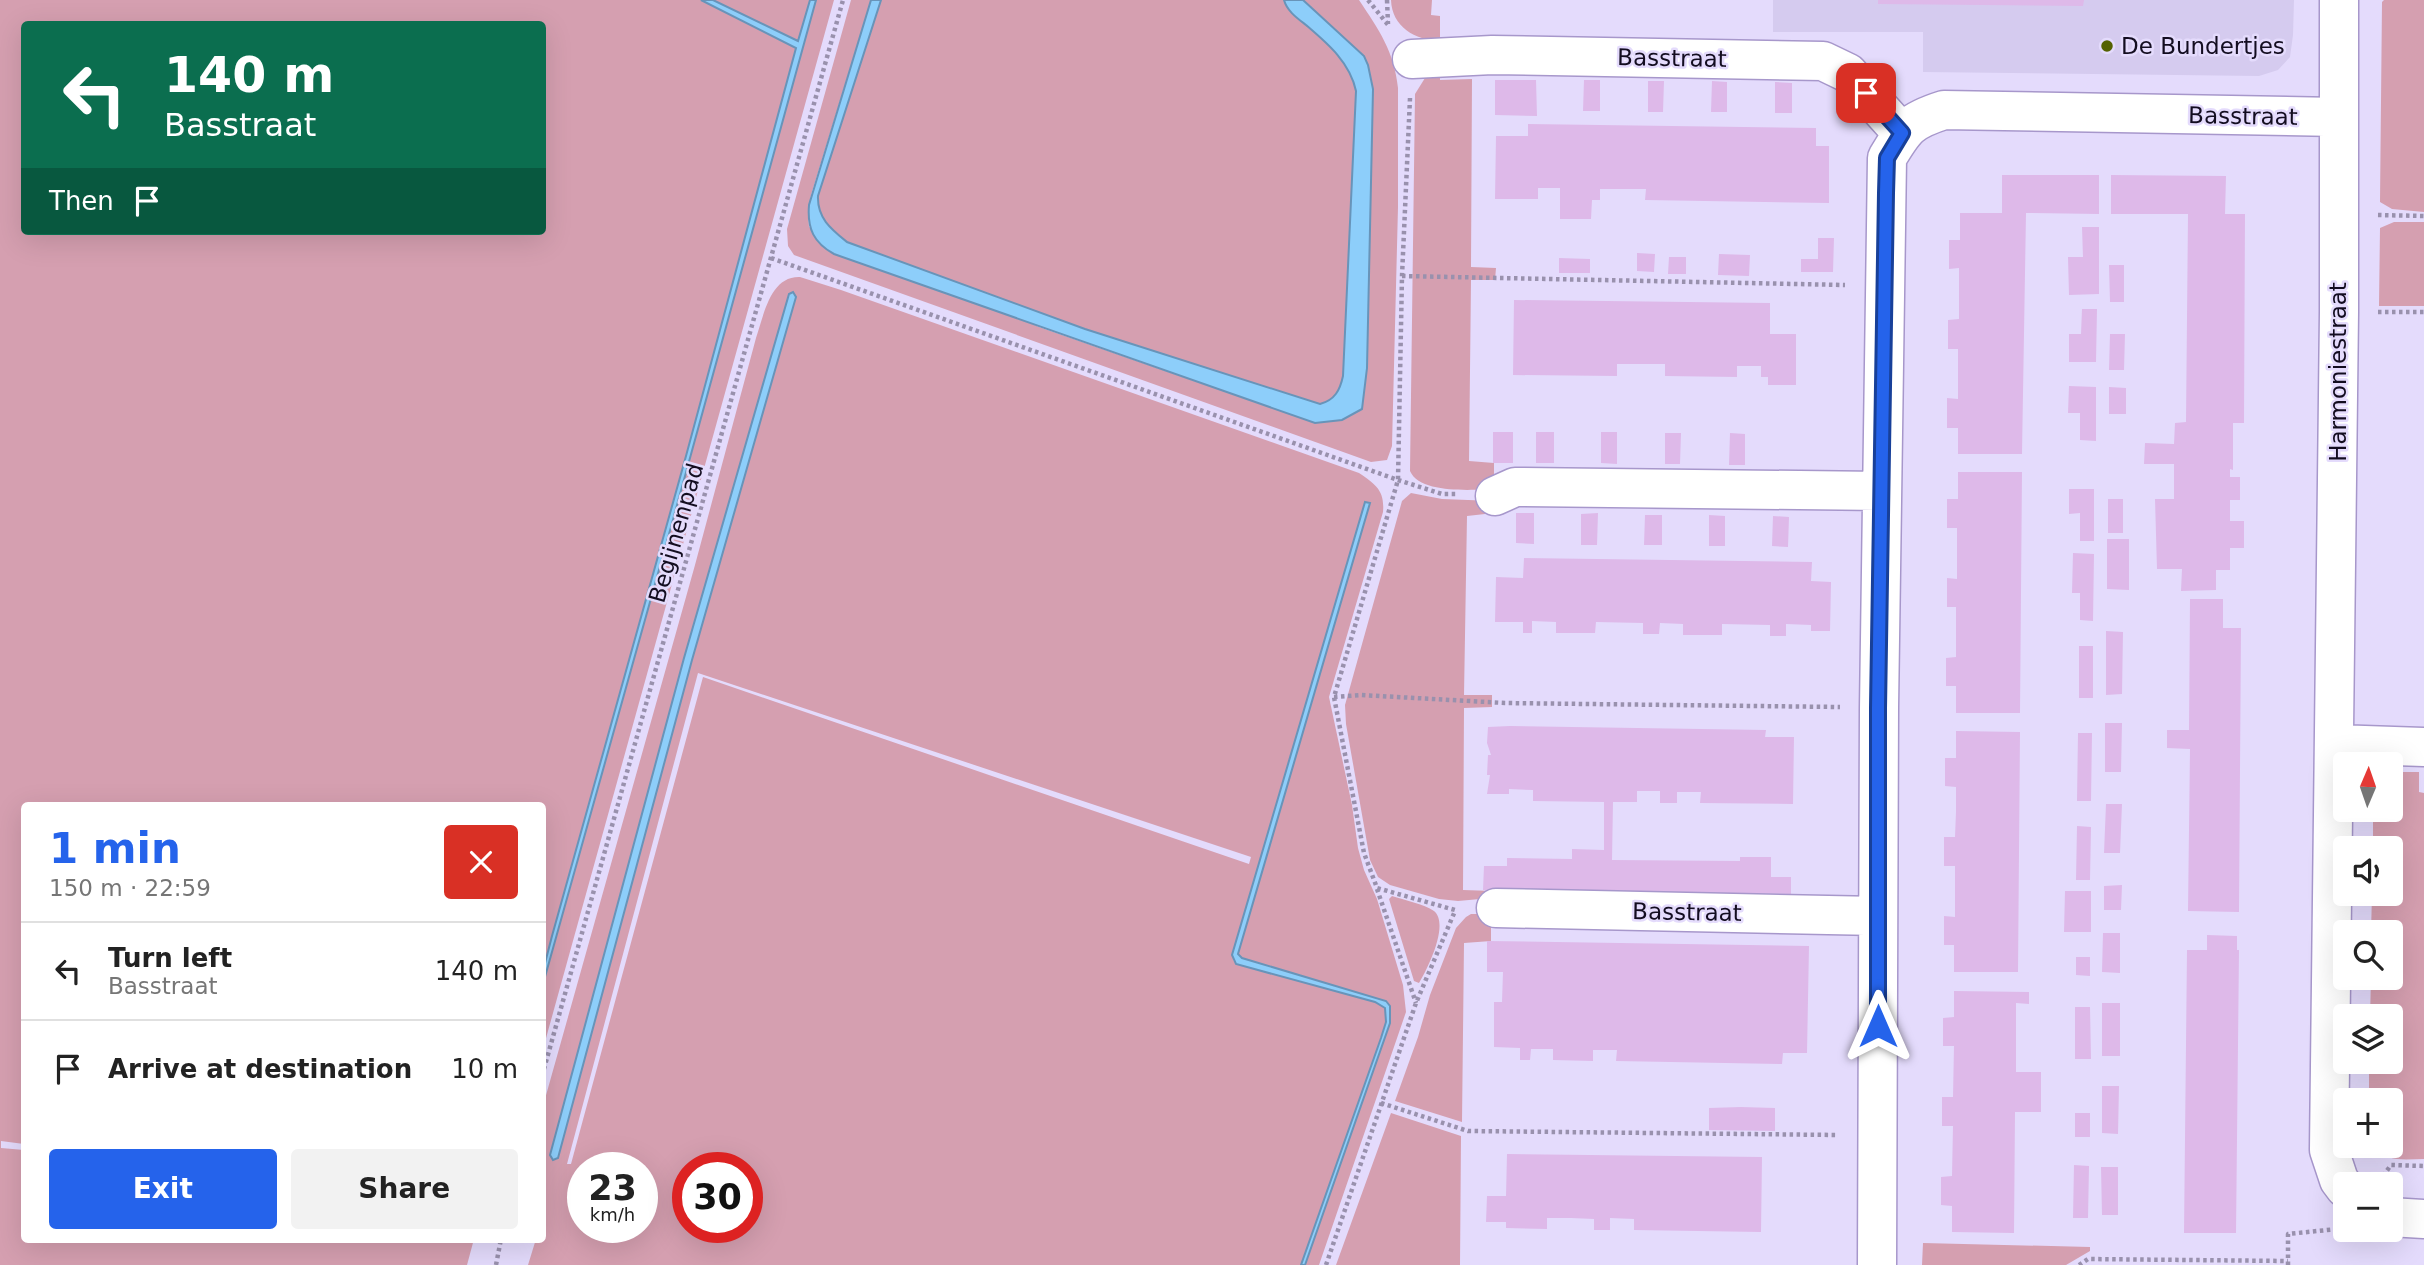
<!DOCTYPE html>
<meta charset="utf-8">
<style>
body{margin:0;font-family:"DejaVu Sans",sans-serif;background:#f2f2f2;color:#222;height:100vh;display:flex;flex-direction:column;font-size:26px;white-space:nowrap}
*{box-sizing:border-box;margin:0}
p{font-size:23px;color:#767676}
.icon{flex:none;width:38px;height:38px;fill:none;stroke:currentColor;stroke-width:2;stroke-linecap:round;stroke-linejoin:round}
.map{position:relative;flex:1;overflow:hidden}
.drawer{position:absolute;left:21px;top:802px;width:525px;height:441px;display:flex;flex-direction:column;background:#fff;border-radius:7px;box-shadow:0 7px 28px #0002}
.drawer>*{flex:none}
.banner{position:absolute;left:21px;top:21px;width:525px;height:214px;border-radius:7px;box-shadow:0 7px 28px #0002;background:#0b6e4f;color:#fff;overflow:hidden}
.needle{width:46px;rotate:2deg}
.fabs{position:absolute;left:2333px;top:752px;display:grid;gap:14px}
.fabs a{display:grid;place-items:center;width:70px;height:70px;border-radius:7px;background:#fff;box-shadow:0 7px 28px #0002;font-size:35px}
.speed{position:absolute;left:567px;top:1152px;display:flex;gap:14px;font-size:35px;font-weight:700;text-align:center}
.speed>*{display:grid;place-content:center;width:91px;height:91px;border-radius:50%;background:#fff;box-shadow:0 7px 28px #0002;line-height:1}
.speed small{font-size:18px;font-weight:400}
.speed .limit{border:10px solid #d22;background:#fff;color:#111}
.pin{position:absolute;display:grid;place-items:center;width:60px;height:60px;color:#fff;margin:-30px;border-radius:14px;box-shadow:0 4px 10px #0006}
.me{position:absolute;width:77px;margin:-38px;rotate:0deg;stroke-linejoin:round;filter:drop-shadow(0 0 5px #0008)}
.turn{display:flex;align-items:center;gap:24px;height:147px;padding:0 28px;font-size:32px}
.turn .icon{width:91px;height:91px;stroke-width:2.5}
.turn b{display:block;font-size:49px;line-height:60px}
.then{display:flex;align-items:center;height:66px;padding:0 28px;background:#0003;gap:14px;font-size:26px}
.round{display:grid;place-items:center;flex:none;width:74px;height:74px;border-radius:7px;background:#f2f2f2}
.summary{display:flex;align-items:center;justify-content:space-between;height:119px;padding:0 28px}
h1{font-size:42px;font-weight:700;line-height:52px;color:#2563eb}
.primary-button{display:flex;gap:14px;margin-top:auto;padding:14px 28px}
.primary-button a{flex:1;height:80px;border-radius:7px;background:#2563eb;color:#fff;font-size:28px;font-weight:700;line-height:80px;text-align:center}
.primary-button a+a{background:#f2f2f2;color:#222}
ul{padding:0;list-style:none}
li{display:flex;align-items:center;gap:21px;height:98px;padding:0 28px;border-top:2px solid #e0e0e0}
li div{flex:1}
li b{display:block;font-size:26px}
li em{font-style:normal}
.map>svg:first-child{display:block}
.built{fill:#d5cbef}
.green{fill:#d59fb0;fill-rule:evenodd}
.water{fill:#8dcefa;stroke:#6894b9;stroke-width:2}
.building{fill:#deb9e9}
.lines{fill:none;stroke-linecap:round;stroke-linejoin:round}
.street-casing{stroke:#a797cb;stroke-width:41}
.path{stroke:#9991ad;stroke-width:4.5;stroke-dasharray:3.5 3.5;stroke-linecap:butt}
.street{stroke:#fff;stroke-width:38}
.route-casing{stroke:#184099;stroke-width:18}
.route{stroke:#2563eb;stroke-width:12}
.poi-dot{fill:#546101;stroke:#e4dbfc;stroke-width:2.5}
.labels{text-anchor:middle;stroke-width:5;stroke-linejoin:round;paint-order:stroke}
.poi-label{font-size:23px;fill:#130d20;stroke:#e4dbfc;text-anchor:start}
.street-label{font-size:23px;fill:#130d20;stroke:#e4dbfc}
</style>
<div class="map">
<svg width="2424" height="1265" viewBox="0 0 2424 1265">
<rect width="100%" height="100%" fill="#e4dbfc"/>
<path class="built" d="M 1773,0 L 2294,0 L 2293,35 L 2290,57 L 2278,70 L 2259,76 L 1923,72 L 1923,32 L 1773,32 Z"/>
<path class="green" d="M 0,0 L 701,0 L 796,47 L 686,456 L 543,971 L 542,805 L 24,805 L 24,1144 L 1,1141 L 1,1148 L 24,1150 L 24,1239 L 474,1239 L 467,1265 L 0,1265 ZM 24,24 L 542,24 L 542,231 L 24,231 Z
M 713,0 L 810,0 L 798,41 Z
M 816,0 L 834,0 L 543,1049 L 543,984 L 671,527 Z
M 851,0 L 871,0 L 811,195 L 808,214 L 809,227 L 1039,327 L 1315,423 L 1342,420 L 1372,119 L 1373,89 L 1363,56 L 1303,0 L 1359,0 C 1379,30 1394,51 1398,88 L 1398,207 L 1392,446 L 1387,460 L 1371,462 L 794,255 L 788,246 L 787,229 Z
M 881,0 L 1284,0 C 1287,11 1297,18 1306,25 C 1327,43 1350,62 1356,91 L 1343,376 C 1340,393 1331,406 1313,403 L 1085,329 L 847,242 C 831,229 817,218 818,196 Z
M 1391,0 L 1432,0 L 1431,15 L 1440,16 L 1440,41 C 1415,40 1392,27 1391,0 Z
M 2384,0 L 2424,0 L 2424,212 L 2392,209 L 2380,202 L 2382,2 Z
M 1440,73 L 1440,80 L 1472,79 L 1471,267 L 1496,268 L 1495,280 L 1471,280 L 1469,461 L 1494,463 L 1494,489 C 1472,490 1420,494 1410,471 L 1415,94 L 1425,78 Z
M 2394,222 L 2424,222 L 2424,306 L 2379,306 L 2380,228 Z
M 800,277 L 841,290 L 1359,473 C 1375,484 1385,490 1383,512 L 1329,697 L 1352,805 L 1358,848 L 1364,870 L 1377,899 L 1403,985 L 1406,1012 L 1319,1265 L 1305,1265 L 1390,1023 L 1390,1006 L 1386,1001 L 1242,958 L 1238,954 L 1369,504 L 1365,502 L 1232,955 L 1234,961 L 1375,1002 L 1385,1008 L 1386,1022 L 1381,1038 L 1301,1265 L 528,1265 L 536,1239 L 542,1239 L 545,1205 L 542,1204 L 543,1106 L 695,565 L 756,338 C 764,315 770,276 800,277 ZM 793,292 L 796,297 L 692,660 L 558,1158 L 555,1160 L 550,1155 L 684,658 L 789,294 ZM 698,673 L 1251,857 L 1249,864 L 703,677 L 571,1164 L 567,1164 ZM 583,1167 L 642,1167 L 642,1227 L 583,1227 ZM 688,1167 L 747,1167 L 747,1227 L 688,1227 Z
M 1411,493 L 1442,499 L 1494,501 L 1494,513 L 1467,516 L 1464,695 L 1492,695 L 1492,707 L 1464,708 L 1463,890 L 1492,891 L 1491,898 L 1458,901 L 1439,899 L 1390,885 L 1378,877 L 1370,860 L 1346,724 L 1345,705 L 1402,501 Z
M 2400,772 L 2419,772 L 2419,792 L 2424,793 L 2424,1159 C 2406,1159 2385,1163 2374,1146 L 2390,1146 L 2390,1101 L 2369,1101 L 2369,1062 L 2390,1062 L 2390,1017 L 2370,1017 L 2371,978 L 2390,978 L 2390,933 L 2371,933 L 2372,894 L 2390,894 L 2390,849 L 2373,849 L 2373,810 L 2390,810 L 2391,777 Z
M 1392,896 C 1404,900 1424,904 1434,911 C 1450,924 1427,970 1419,983 L 1414,981 L 1389,899 Z
M 1471,914 L 1491,914 L 1491,941 L 1464,943 L 1462,1122 L 1395,1101 L 1418,1037 L 1430,995 L 1456,928 L 1466,917 Z
M 1391,1113 L 1461,1136 L 1460,1265 L 1336,1265 Z
M 1923,1243 L 2090,1247 L 2090,1251 L 2066,1265 L 1922,1265 Z"/>
<path class="water" d="M 701,0 L 713,0 L 798,41 L 810,0 L 816,0 L 671,527 L 543,984 L 543,971 L 552,936 L 686,456 L 796,48 Z
M 871,0 L 881,0 L 818,196 C 817,218 831,229 847,242 L 1085,329 L 1320,404 C 1335,400 1340,390 1343,376 L 1356,91 C 1350,62 1327,43 1306,25 C 1297,18 1287,11 1284,0 L 1303,0 L 1364,56 L 1368,65 L 1373,89 L 1367,368 L 1362,409 L 1342,420 L 1315,423 L 834,254 C 814,243 807,229 809,205 Z
M 793,292 L 796,297 L 692,660 L 558,1158 L 553,1160 L 550,1155 L 684,658 L 789,294 Z
M 1365,502 L 1370,503 L 1238,954 L 1242,958 L 1386,1001 L 1390,1006 L 1390,1023 L 1305,1265 L 1301,1265 L 1381,1038 L 1386,1022 L 1385,1008 L 1375,1002 L 1236,964 L 1232,955 Z"/>
<path class="building" d="M 1878,0 L 2084,0 L 2083,6 L 1878,4 Z
M 1495,80 L 1536,80 L 1537,116 L 1495,115 Z
M 1584,80 L 1600,80 L 1600,111 L 1583,111 Z
M 1648,81 L 1664,81 L 1663,112 L 1648,112 Z
M 1712,81 L 1727,82 L 1727,112 L 1711,112 Z
M 1775,82 L 1792,83 L 1792,113 L 1775,113 Z
M 1528,124 L 1816,128 L 1816,146 L 1829,146 L 1829,203 L 1645,200 L 1646,189 L 1600,189 L 1600,200 L 1592,200 L 1591,219 L 1560,219 L 1560,188 L 1538,188 L 1538,199 L 1495,199 L 1496,136 L 1528,136 Z
M 2002,175 L 2099,175 L 2099,214 L 2026,213 L 2022,454 L 1958,454 L 1958,428 L 1947,428 L 1947,398 L 1958,399 L 1958,349 L 1948,349 L 1948,320 L 1959,319 L 1959,268 L 1949,269 L 1949,240 L 1960,240 L 1960,213 L 2002,213 Z
M 2111,175 L 2226,176 L 2225,214 L 2245,214 L 2244,423 L 2233,423 L 2233,470 L 2230,469 L 2230,477 L 2240,477 L 2240,500 L 2230,500 L 2230,521 L 2244,521 L 2244,548 L 2230,548 L 2230,570 L 2216,570 L 2216,590 L 2181,591 L 2182,569 L 2157,569 L 2155,499 L 2174,499 L 2174,464 L 2144,464 L 2145,443 L 2174,444 L 2175,423 L 2186,422 L 2188,214 L 2111,214 Z
M 2082,227 L 2099,227 L 2099,294 L 2069,295 L 2068,257 L 2083,257 Z
M 1818,238 L 1834,238 L 1833,272 L 1801,272 L 1801,259 L 1818,259 Z
M 1637,253 L 1655,254 L 1654,272 L 1637,271 Z
M 1719,254 L 1750,255 L 1749,276 L 1718,275 Z
M 1669,257 L 1686,257 L 1686,274 L 1668,274 Z
M 1559,258 L 1590,259 L 1590,273 L 1559,273 Z
M 2109,265 L 2124,265 L 2124,302 L 2110,302 Z
M 1514,300 L 1770,303 L 1770,334 L 1796,334 L 1796,385 L 1768,385 L 1768,377 L 1761,377 L 1761,366 L 1737,366 L 1737,377 L 1665,376 L 1665,364 L 1617,364 L 1617,376 L 1513,375 Z
M 2082,309 L 2097,309 L 2096,362 L 2069,362 L 2069,334 L 2081,334 Z
M 2110,334 L 2125,334 L 2124,370 L 2109,370 Z
M 2069,386 L 2096,387 L 2096,441 L 2080,440 L 2080,413 L 2068,413 Z
M 2109,387 L 2126,388 L 2126,414 L 2109,414 Z
M 1493,432 L 1513,432 L 1513,463 L 1493,463 Z
M 1536,432 L 1554,432 L 1554,463 L 1536,463 Z
M 1601,432 L 1617,432 L 1617,464 L 1601,463 Z
M 1665,433 L 1681,433 L 1680,464 L 1665,464 Z
M 1730,433 L 1745,434 L 1745,465 L 1729,465 Z
M 1958,472 L 2022,472 L 2020,713 L 1956,713 L 1956,686 L 1946,686 L 1946,658 L 1956,657 L 1956,607 L 1947,607 L 1947,578 L 1957,579 L 1957,528 L 1947,528 L 1947,499 L 1958,499 Z
M 2069,489 L 2094,489 L 2094,541 L 2080,541 L 2080,513 L 2069,514 Z
M 2108,499 L 2123,499 L 2123,533 L 2108,533 Z
M 1516,513 L 1534,513 L 1534,544 L 1516,543 Z
M 1598,513 L 1597,545 L 1581,545 L 1581,514 Z
M 1645,515 L 1662,515 L 1662,545 L 1644,545 Z
M 1709,515 L 1725,516 L 1725,546 L 1709,546 Z
M 1773,516 L 1789,517 L 1788,547 L 1772,546 Z
M 2107,539 L 2129,539 L 2129,590 L 2107,589 Z
M 2073,553 L 2094,554 L 2093,621 L 2080,620 L 2080,593 L 2072,593 Z
M 1524,558 L 1812,562 L 1811,581 L 1831,582 L 1830,631 L 1811,631 L 1811,625 L 1786,624 L 1786,636 L 1770,636 L 1770,625 L 1722,624 L 1722,635 L 1683,635 L 1683,624 L 1660,623 L 1659,634 L 1643,634 L 1643,623 L 1596,622 L 1595,633 L 1556,633 L 1556,622 L 1532,621 L 1532,633 L 1523,633 L 1523,622 L 1495,622 L 1496,577 L 1523,578 Z
M 2190,599 L 2223,599 L 2223,628 L 2241,628 L 2239,912 L 2188,911 L 2190,749 L 2167,748 L 2167,730 L 2189,730 Z
M 2106,631 L 2123,632 L 2122,694 L 2106,695 Z
M 2079,646 L 2093,646 L 2093,698 L 2079,698 Z
M 2105,723 L 2122,723 L 2121,772 L 2105,772 Z
M 1510,726 L 1766,730 L 1765,737 L 1794,737 L 1793,804 L 1700,803 L 1701,792 L 1677,792 L 1677,803 L 1660,803 L 1660,791 L 1637,791 L 1637,802 L 1613,802 L 1612,860 L 1740,861 L 1740,857 L 1771,857 L 1771,877 L 1791,877 L 1791,894 L 1483,890 L 1484,866 L 1507,866 L 1507,858 L 1572,859 L 1572,849 L 1604,850 L 1604,802 L 1533,801 L 1533,790 L 1509,789 L 1509,794 L 1487,794 L 1490,775 L 1487,775 L 1488,755 L 1491,755 L 1487,743 L 1488,727 Z
M 1956,731 L 2020,732 L 2018,972 L 1954,972 L 1954,945 L 1944,945 L 1944,916 L 1955,917 L 1955,866 L 1944,866 L 1944,837 L 1955,837 L 1956,812 L 1956,787 L 1945,786 L 1945,758 L 1956,758 Z
M 2078,733 L 2092,733 L 2091,801 L 2077,801 Z
M 2106,804 L 2122,804 L 2120,853 L 2104,853 Z
M 2077,826 L 2091,827 L 2090,880 L 2076,880 Z
M 2122,885 L 2121,910 L 2104,910 L 2104,886 Z
M 2065,891 L 2091,891 L 2091,932 L 2064,932 Z
M 2103,933 L 2120,933 L 2120,973 L 2102,972 Z
M 2207,935 L 2237,936 L 2237,950 L 2239,950 L 2236,1233 L 2184,1233 L 2187,950 L 2207,950 Z
M 1487,941 L 1809,946 L 1807,1053 L 1783,1053 L 1782,1064 L 1616,1061 L 1617,1050 L 1593,1050 L 1593,1061 L 1553,1060 L 1553,1049 L 1531,1049 L 1530,1060 L 1520,1060 L 1520,1048 L 1494,1047 L 1494,1002 L 1502,1002 L 1503,972 L 1487,972 Z
M 2076,957 L 2090,957 L 2090,976 L 2076,975 Z
M 1954,991 L 2029,992 L 2029,1004 L 2016,1003 L 2016,1072 L 2041,1072 L 2041,1112 L 2015,1112 L 2014,1233 L 1952,1232 L 1952,1206 L 1941,1205 L 1941,1177 L 1952,1176 L 1953,1126 L 1942,1126 L 1942,1097 L 1953,1097 L 1954,1046 L 1943,1046 L 1943,1018 L 1954,1017 Z
M 2102,1003 L 2120,1003 L 2120,1056 L 2102,1056 Z
M 2075,1007 L 2090,1007 L 2091,1059 L 2075,1059 Z
M 2102,1086 L 2119,1086 L 2118,1134 L 2102,1133 Z
M 1741,1107 L 1775,1108 L 1775,1131 L 1709,1130 L 1709,1108 Z
M 2075,1113 L 2090,1113 L 2090,1137 L 2075,1137 Z
M 1507,1154 L 1762,1157 L 1761,1232 L 1634,1230 L 1634,1219 L 1610,1218 L 1610,1230 L 1594,1230 L 1594,1219 L 1571,1218 L 1547,1218 L 1547,1229 L 1506,1228 L 1506,1222 L 1486,1222 L 1487,1196 L 1506,1196 Z
M 2074,1165 L 2089,1166 L 2088,1218 L 2073,1218 Z
M 2101,1167 L 2118,1167 L 2118,1215 L 2102,1215 Z"/>
<g class="lines">
<defs>
<path id="street" d="M 2339,0 L 2339,312 L 2329,1150 L 2339,1180 L 2345,1188
M 1412,59 L 1492,55 L 1823,61 L 1848,73 L 1902,133
M 1495,496 L 1515,487 L 1882,491
M 2335,744 L 2424,747
M 1496,908 L 1878,916
M 2390,1217 L 2424,1219
M 1877,1265 L 1879,708 L 1887,158 C 1905,128 1909,121 1944,110 L 2338,117"/>
</defs>
<use href="#street" class="street-casing"/>
<path class="path" d="M 1368,0 L 1389,26
M 1387,0 L 1388,24
M 1410,98 L 1402,276 L 1398,480 L 1334,697 L 1364,853 L 1377,888 L 1455,910
M 2378,215 L 2424,216
M 771,258 L 1398,480 L 1442,494 L 1456,494
M 1402,276 L 1845,285
M 2378,312 L 2424,312
M 1334,697 L 1361,695 L 1505,703 L 1840,707
M 1377,889 L 1416,1003
M 542,1076 L 843,0
M 1381,1103 L 1468,1131 L 1838,1135
M 2383,1176 L 2391,1165 L 2424,1166
M 496,1265 L 501,1239
M 1326,1265 L 1416,1003 L 1455,911
M 2079,1265 L 2088,1259 L 2288,1261
M 2288,1265 L 2288,1234 L 2337,1229"/>
<use href="#street" class="street"/>
</g>
<g class="lines">
<defs>
<path id="route" d="M 1866,93 L 1902,133 L 1887,158 L 1886,193 L 1878,708 L 1878,1026"/>
</defs>
<use href="#route" class="route-casing"/>
<use href="#route" class="route"/>
</g>
<circle class="poi-dot" cx="2107" cy="46" r="7"/>
<g class="labels">
<g class="poi-label">
<text x="2121" y="54">De Bundertjes</text>
</g>
<g class="street-label">
<text transform="translate(1672 58) rotate(1)" y="8">Basstraat</text>
<text transform="translate(2243 116) rotate(1)" y="8">Basstraat</text>
<text transform="translate(2338 372) rotate(-90)" y="8">Harmoniestraat</text>
<text transform="translate(676 533) rotate(-74)" y="8">Begijnenpad</text>
<text transform="translate(1687 912) rotate(1)" y="8">Basstraat</text>
</g>
</g>
</svg>
<div class="fabs">
<a><svg class="needle" viewBox="-14 -14 28 28"><path d="M0-13l5 13h-10z" fill="#e53935"/><path d="M0 13l5-13h-10z" fill="#767676"/></svg></a>
<a><svg class="icon" aria-label="sound" viewBox="0 0 24 24"><path d="M4 9h4l5-4v14l-5-4H4zM17 9q2 3 0 6"/></svg></a>
<a><svg class="icon" aria-label="search" viewBox="0 0 24 24"><circle cx="10" cy="10" r="6"/><path d="M15 15l6 6"/></svg></a>
<a><svg class="icon" aria-label="layers" viewBox="0 0 24 24"><path d="M12 4l9 5-9 5-9-5zM3 14l9 5 9-5"/></svg></a>
<a>+</a>
<a>−</a>
</div>
<div class="speed"><div>23<small>km/h</small></div><div class="limit">30</div></div>
<div class="pin" style="left:1866px;top:93px;background:#d93025"><svg class="icon" aria-label="arrive" viewBox="0 0 24 24"><path d="M6 21V4h12l-3 4 3 4H6"/></svg></div>
<svg class="me" style="left:1878px;top:1026px" viewBox="-20 -20 40 40"><path d="M0-17L14 15 0 8-14 15z" fill="#2563eb" stroke="#fff" stroke-width="4"/></svg>
<div class="banner">
<div class="turn"><svg class="icon" aria-label="left" viewBox="0 0 24 24"><path d="M17 20v-9H6M10 6l-5 5 5 5"/></svg><div><b>140 m</b>Basstraat</div></div>
<div class="then">Then<svg class="icon" aria-label="arrive" viewBox="0 0 24 24"><path d="M6 21V4h12l-3 4 3 4H6"/></svg></div>
</div>
<section class="drawer">
<div class="summary"><div><h1>1 min</h1><p>150 m · 22:59</p></div><a class="round" style="background:#d93025;color:#fff"><svg class="icon" aria-label="close" viewBox="0 0 24 24"><path d="M6 6l12 12M18 6L6 18"/></svg></a></div>
<ul>
<li><svg class="icon" aria-label="left" viewBox="0 0 24 24"><path d="M17 20v-9H6M10 6l-5 5 5 5"/></svg><div><b>Turn left</b><p>Basstraat</p></div><em>140 m</em></li>
<li><svg class="icon" aria-label="arrive" viewBox="0 0 24 24"><path d="M6 21V4h12l-3 4 3 4H6"/></svg><div><b>Arrive at destination</b></div><em>10 m</em></li>
</ul>
<div class="primary-button"><a>Exit</a><a>Share</a></div>
</section>
</div>
